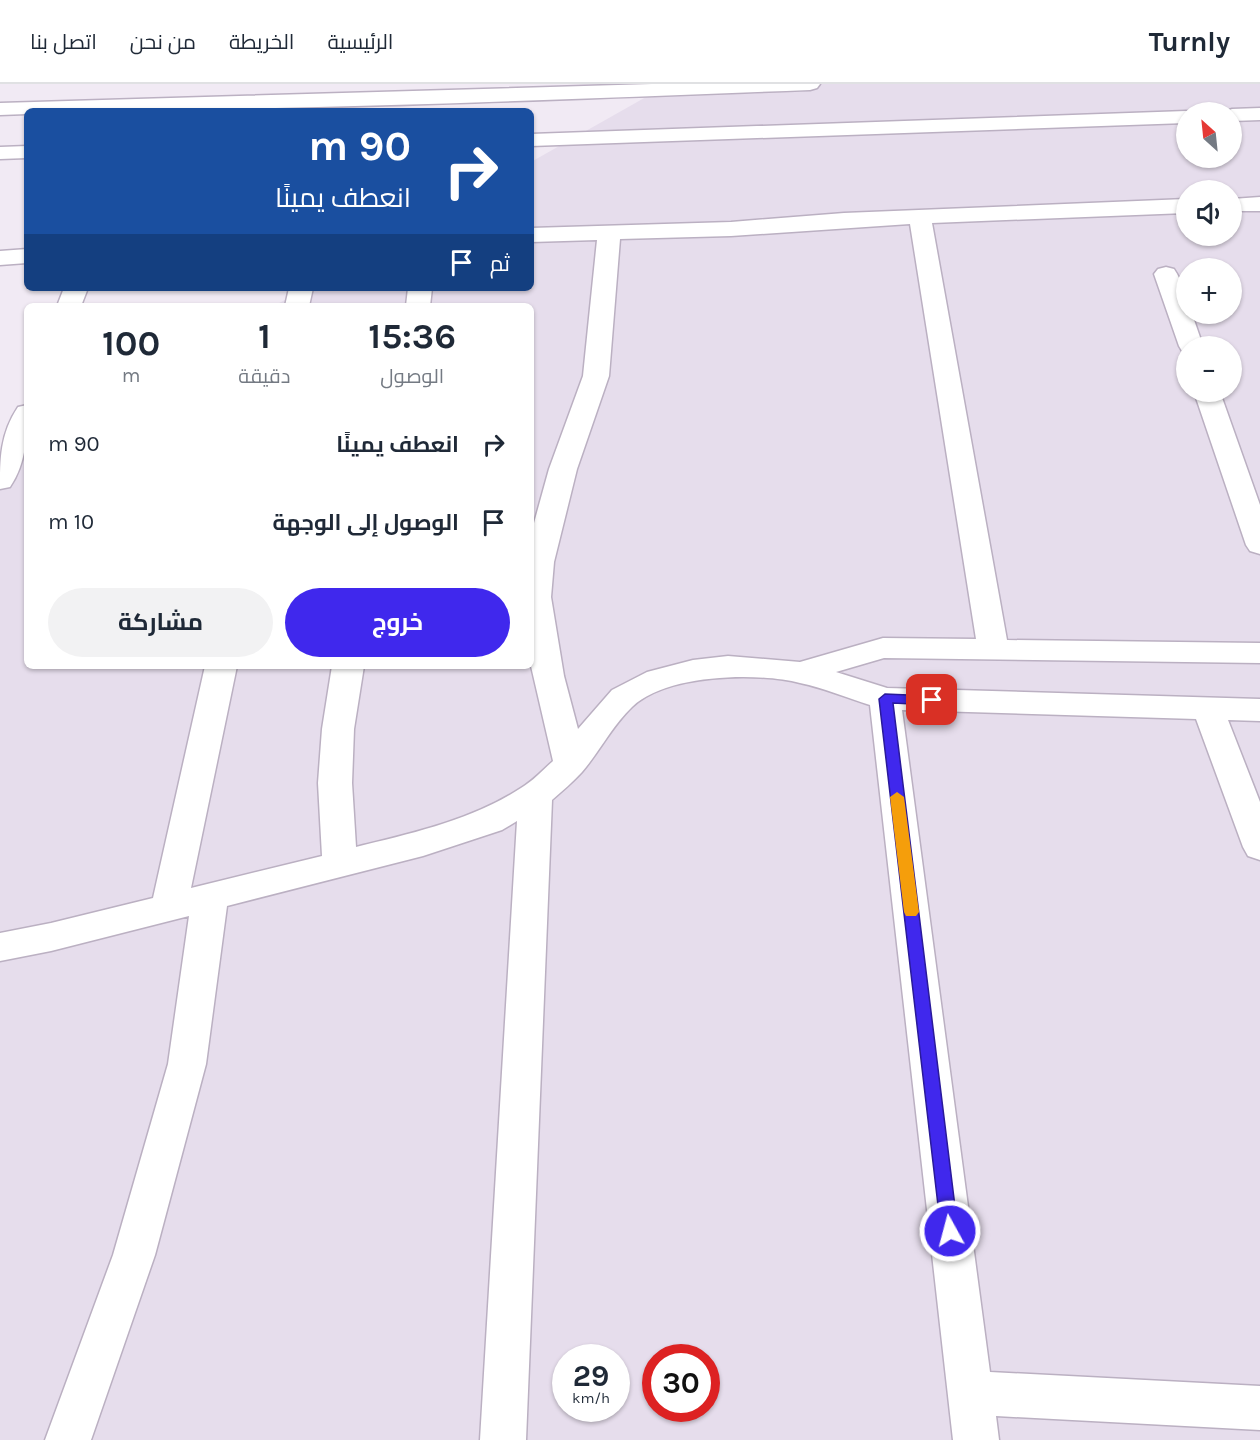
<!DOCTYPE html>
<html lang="ar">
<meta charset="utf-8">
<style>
body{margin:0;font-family:Karla,Cairo,sans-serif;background:#f2f2f3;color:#1f2937;direction:rtl;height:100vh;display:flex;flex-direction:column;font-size:22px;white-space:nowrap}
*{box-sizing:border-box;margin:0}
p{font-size:20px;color:#747a83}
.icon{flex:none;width:33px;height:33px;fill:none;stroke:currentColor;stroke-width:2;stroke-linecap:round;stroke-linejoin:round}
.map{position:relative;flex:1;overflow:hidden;direction:ltr}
.drawer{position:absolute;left:24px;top:219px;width:510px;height:366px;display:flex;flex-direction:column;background:#fff;border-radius:9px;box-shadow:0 2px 4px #0004;direction:rtl}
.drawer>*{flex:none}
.guide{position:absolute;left:24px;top:24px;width:510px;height:183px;border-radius:9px;box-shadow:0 2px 4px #0004;direction:rtl;background:#1a4fa0;color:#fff;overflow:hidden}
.needle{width:39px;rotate:333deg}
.buttons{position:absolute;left:1176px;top:18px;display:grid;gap:12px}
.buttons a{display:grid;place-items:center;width:66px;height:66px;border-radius:50%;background:#fff;box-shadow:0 2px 4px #0004;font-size:30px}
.speed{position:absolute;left:552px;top:1260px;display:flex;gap:12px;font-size:30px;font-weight:700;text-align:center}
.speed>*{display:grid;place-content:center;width:78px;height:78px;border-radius:50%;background:#fff;box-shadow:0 2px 4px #0004;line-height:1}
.speed small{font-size:15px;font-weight:400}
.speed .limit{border:9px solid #d22;background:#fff;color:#111}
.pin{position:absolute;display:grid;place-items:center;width:51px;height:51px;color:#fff;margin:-26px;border-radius:12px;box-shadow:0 3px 9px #0006}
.me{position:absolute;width:66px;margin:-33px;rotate:353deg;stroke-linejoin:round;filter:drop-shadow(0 0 4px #0008)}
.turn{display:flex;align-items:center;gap:21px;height:126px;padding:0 24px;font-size:27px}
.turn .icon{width:78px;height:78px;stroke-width:2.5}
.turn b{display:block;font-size:42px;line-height:51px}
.then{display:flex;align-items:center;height:57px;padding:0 24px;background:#0003;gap:12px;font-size:22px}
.eta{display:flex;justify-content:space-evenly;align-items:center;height:102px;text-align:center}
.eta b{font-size:36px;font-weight:700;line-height:42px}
.action{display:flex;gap:12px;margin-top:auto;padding:12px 24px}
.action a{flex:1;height:69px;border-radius:36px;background:#4028ed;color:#fff;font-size:24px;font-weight:700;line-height:69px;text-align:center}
.action a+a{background:#f2f2f3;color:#1f2937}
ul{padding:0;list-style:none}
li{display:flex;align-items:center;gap:18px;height:78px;padding:0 24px}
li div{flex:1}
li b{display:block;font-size:22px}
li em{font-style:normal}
header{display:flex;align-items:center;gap:36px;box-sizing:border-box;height:84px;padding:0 30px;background:#fff;border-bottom:2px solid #e0e1e3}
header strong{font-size:28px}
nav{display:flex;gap:33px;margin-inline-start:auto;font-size:21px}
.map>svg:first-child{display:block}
.residential{fill:#e6ddec;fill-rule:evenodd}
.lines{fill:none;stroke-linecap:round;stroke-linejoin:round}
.street-casing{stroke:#bbb0c2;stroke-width:3}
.street{fill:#fff;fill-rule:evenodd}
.route{fill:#4028ed;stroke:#2a1a9a;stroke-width:1.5}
.slow{fill:#f59e0b}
</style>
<header>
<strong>Turnly</strong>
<nav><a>الرئيسية</a><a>الخريطة</a><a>من نحن</a><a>اتصل بنا</a></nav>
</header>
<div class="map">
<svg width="1260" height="1356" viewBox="0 0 1260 1356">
<rect width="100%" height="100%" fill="#f1eaf4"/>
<path class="residential" d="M 669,0 L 1260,0 L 1260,1356 L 0,1356 L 0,376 L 27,361 L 27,582 L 531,582 L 531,222 L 274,222 L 306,204 L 531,204 L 531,78 ZM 1186,28 L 1232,28 L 1232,74 L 1186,74 ZM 1186,106 L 1232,106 L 1232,152 L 1186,152 ZM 1186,184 L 1232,184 L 1232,230 L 1186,230 ZM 1186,262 L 1232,262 L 1232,308 L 1186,308 ZM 566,1274 L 616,1274 L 616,1324 L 566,1324 ZM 656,1274 L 706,1274 L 706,1324 L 656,1324 Z"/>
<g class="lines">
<defs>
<path id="street" d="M 652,0 L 820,0 L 817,4 L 810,6 C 549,16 288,27 27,27 L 27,30 L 0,31 L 0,19 Z
M 1260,24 L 1260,36 L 1232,37 L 1232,28 L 1224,28 L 1232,25 Z
M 1186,27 L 1192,28 L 1186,28 L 1186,39 L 531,62 L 531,50 Z
M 27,62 L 27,74 L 0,75 L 0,63 Z
M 1260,113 L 1260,127 L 1232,127 L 1232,115 Z
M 1186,115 L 1186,129 L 932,139 L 1007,556 L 1260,559 L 1260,579 L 884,574 L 836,588 L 887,604 L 1260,615 L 1260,637 L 1228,636 L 1260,718 L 1260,776 L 1248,772 L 1243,763 L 1196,635 L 902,626 L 990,1288 L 1260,1302 L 1260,1346 L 996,1332 L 999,1356 L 953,1356 L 870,621 C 847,614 824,604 800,599 C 757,588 666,590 632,623 C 612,642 600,667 582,688 C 573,698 562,707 552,716 L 526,1356 L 480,1356 L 517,737 L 502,746 L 423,772 L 227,822 L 206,980 L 155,1171 L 91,1356 L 45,1356 L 113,1171 L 168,980 L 189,832 L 51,867 L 0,877 L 0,849 L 51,839 L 153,814 L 205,582 L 237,582 L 191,804 L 322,772 L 318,699 L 322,645 L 332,582 L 364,582 L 354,645 L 352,699 L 356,763 C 413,749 472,736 521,704 C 533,697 543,686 553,677 L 531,582 L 531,450 L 549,385 L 583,292 L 597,156 L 531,158 L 531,144 L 731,138 L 844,129 ZM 910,140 L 976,555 L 883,554 L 800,578 L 728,572 L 693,576 L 647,588 L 612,606 L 578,645 L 564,592 L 551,513 L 554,478 L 577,385 L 609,292 L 620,155 L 731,152 Z
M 27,165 L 27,179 L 0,181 L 0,167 Z
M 1166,183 L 1174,185 C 1183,198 1186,214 1186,230 L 1192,230 L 1203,262 L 1186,262 L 1186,268 L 1182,267 L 1179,262 L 1154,190 L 1158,185 Z
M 64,204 L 88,204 L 81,222 L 57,222 Z
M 289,204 L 313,204 L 309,222 L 285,222 Z
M 408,204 L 432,204 L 430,222 L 406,222 Z
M 1194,308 L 1220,308 L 1260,421 L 1260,470 L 1250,467 L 1246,461 Z
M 27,321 C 27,350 27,378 10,403 L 0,405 C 0,375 0,350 18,323 Z"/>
</defs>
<use href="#street" class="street-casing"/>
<use href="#street" class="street"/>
</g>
<path class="route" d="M 885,610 L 932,612 L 938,616 L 932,621 L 893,619 L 958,1147 L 956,1152 L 950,1155 L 943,1152 L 941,1147 L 879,615 Z"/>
<path class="slow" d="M 897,708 L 904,713 L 919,828 L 916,832 L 906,832 L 904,828 L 890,713 Z"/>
</svg>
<div class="buttons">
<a><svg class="needle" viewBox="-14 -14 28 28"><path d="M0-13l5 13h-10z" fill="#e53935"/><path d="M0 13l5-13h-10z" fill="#747a83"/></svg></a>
<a><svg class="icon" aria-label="sound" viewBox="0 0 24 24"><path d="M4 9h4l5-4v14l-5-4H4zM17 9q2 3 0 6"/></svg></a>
<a>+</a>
<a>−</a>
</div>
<div class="speed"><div>29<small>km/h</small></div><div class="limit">30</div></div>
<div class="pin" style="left:932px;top:616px;background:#d93025"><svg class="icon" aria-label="arrive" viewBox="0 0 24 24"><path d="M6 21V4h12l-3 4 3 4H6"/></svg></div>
<svg class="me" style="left:950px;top:1147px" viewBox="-20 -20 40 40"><circle r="17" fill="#4028ed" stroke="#fff" stroke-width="3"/><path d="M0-11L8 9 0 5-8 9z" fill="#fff"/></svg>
<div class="guide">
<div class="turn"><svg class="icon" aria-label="right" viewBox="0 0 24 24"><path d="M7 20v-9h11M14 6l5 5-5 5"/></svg><div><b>90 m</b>انعطف يمينًا</div></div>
<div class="then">ثم<svg class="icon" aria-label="arrive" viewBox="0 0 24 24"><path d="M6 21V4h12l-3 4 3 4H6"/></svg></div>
</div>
<section class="drawer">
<div class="eta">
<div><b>15:36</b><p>الوصول</p></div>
<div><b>1</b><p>دقيقة</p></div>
<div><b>100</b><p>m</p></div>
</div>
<ul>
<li><svg class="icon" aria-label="right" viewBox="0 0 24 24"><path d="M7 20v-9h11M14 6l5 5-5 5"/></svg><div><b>انعطف يمينًا</b></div><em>90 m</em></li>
<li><svg class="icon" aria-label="arrive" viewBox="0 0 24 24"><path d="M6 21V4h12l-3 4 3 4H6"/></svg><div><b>الوصول إلى الوجهة</b></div><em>10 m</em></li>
</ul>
<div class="action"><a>خروج</a><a>مشاركة</a></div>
</section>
</div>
